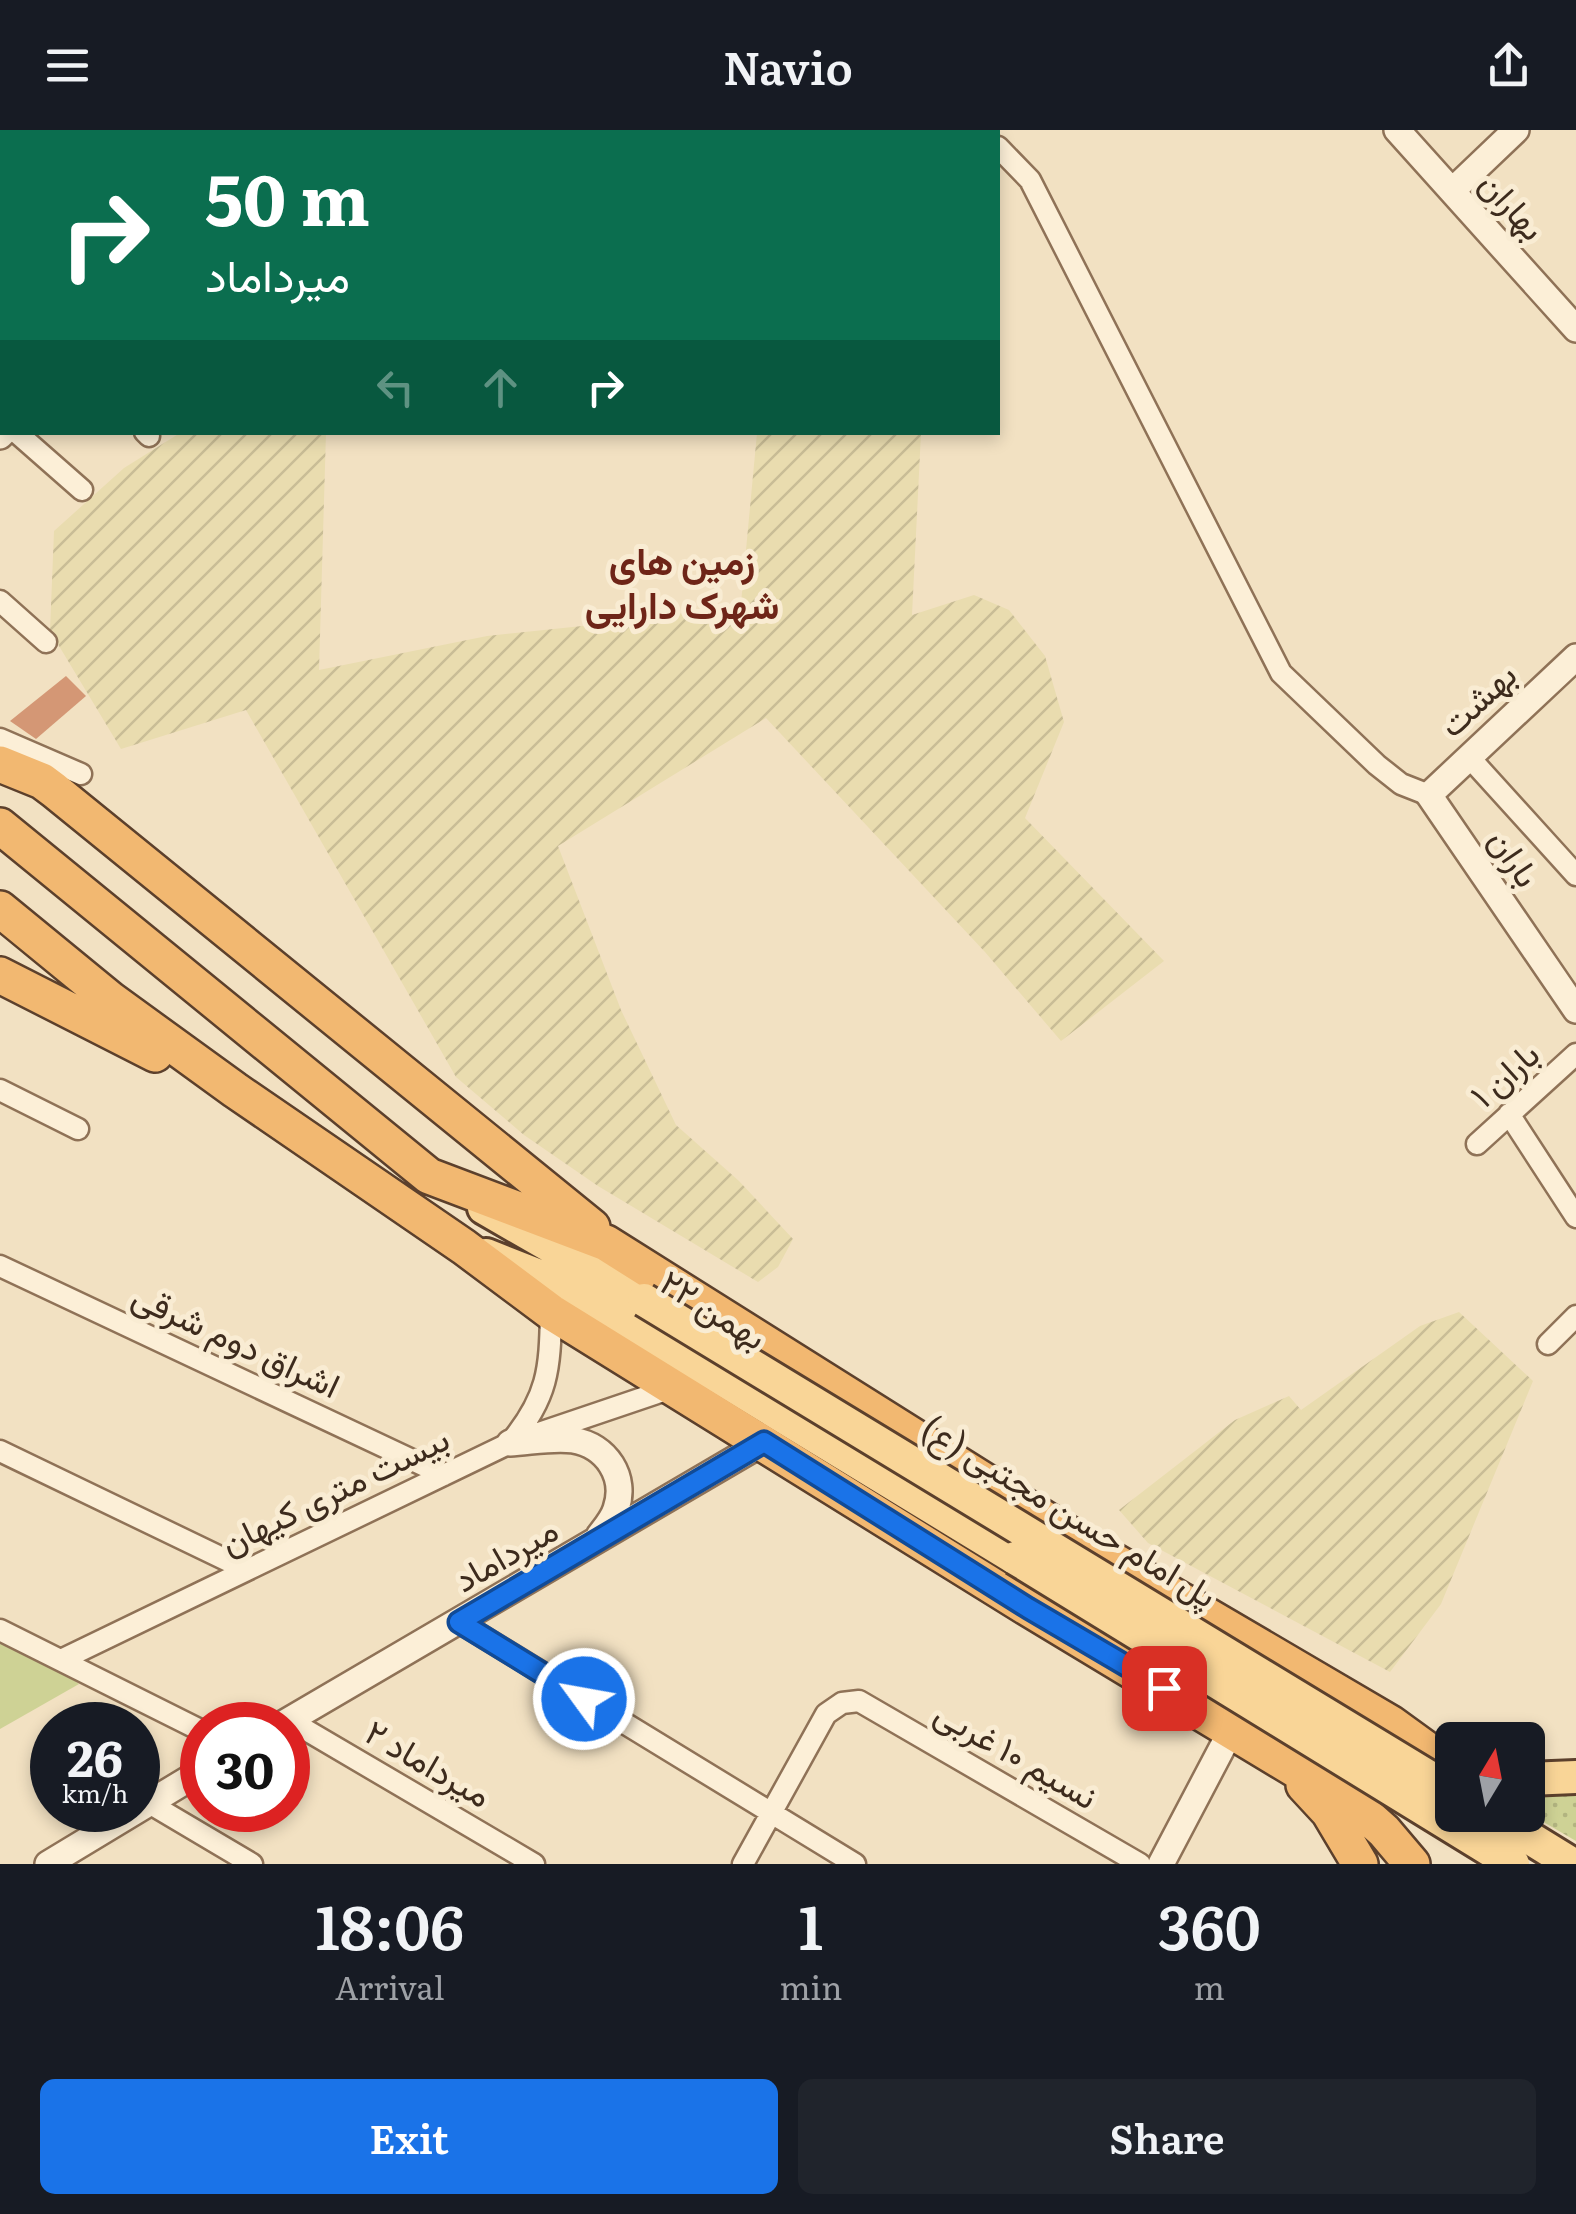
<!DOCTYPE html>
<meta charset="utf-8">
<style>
body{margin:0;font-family:Literata,Vazirmatn,serif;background:#20242c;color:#f1f3f6;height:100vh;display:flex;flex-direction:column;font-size:38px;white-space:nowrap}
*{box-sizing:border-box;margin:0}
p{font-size:32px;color:#9ea1a6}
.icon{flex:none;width:55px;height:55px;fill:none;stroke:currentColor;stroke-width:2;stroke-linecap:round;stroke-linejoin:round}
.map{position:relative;height:1734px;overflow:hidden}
.details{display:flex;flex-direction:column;background:#171b24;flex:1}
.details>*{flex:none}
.hud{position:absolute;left:0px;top:0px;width:1000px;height:305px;box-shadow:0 5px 15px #0003;background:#0b6e4f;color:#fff;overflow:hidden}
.needle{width:65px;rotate:10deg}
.fabs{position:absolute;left:1435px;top:1592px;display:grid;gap:20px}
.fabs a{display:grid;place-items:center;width:110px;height:110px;border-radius:15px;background:#171b24;box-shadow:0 5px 15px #0003;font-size:50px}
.speed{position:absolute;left:30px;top:1572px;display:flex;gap:20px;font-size:50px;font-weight:700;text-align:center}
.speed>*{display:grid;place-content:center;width:130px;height:130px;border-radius:50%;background:#171b24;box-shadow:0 5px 15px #0003;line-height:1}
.speed small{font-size:25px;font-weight:400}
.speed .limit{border:15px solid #d22;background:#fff;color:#111}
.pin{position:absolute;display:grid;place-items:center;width:85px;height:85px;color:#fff;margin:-42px;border-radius:20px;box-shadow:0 5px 15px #0006}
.me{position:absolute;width:110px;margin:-55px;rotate:302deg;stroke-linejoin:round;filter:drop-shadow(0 0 8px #0008)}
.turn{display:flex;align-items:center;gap:35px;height:210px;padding:0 40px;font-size:45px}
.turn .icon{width:130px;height:130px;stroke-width:2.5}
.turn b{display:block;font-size:70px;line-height:85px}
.lanes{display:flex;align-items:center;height:95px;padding:0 40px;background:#0003;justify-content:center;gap:50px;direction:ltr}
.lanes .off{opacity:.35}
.eta{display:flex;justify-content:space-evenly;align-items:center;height:170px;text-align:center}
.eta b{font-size:60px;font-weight:600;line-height:70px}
.action{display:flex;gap:20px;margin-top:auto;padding:20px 40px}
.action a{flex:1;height:115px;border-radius:15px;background:#1a73e8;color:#fff;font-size:40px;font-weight:600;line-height:115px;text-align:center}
.action a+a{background:#20242c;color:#f1f3f6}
header{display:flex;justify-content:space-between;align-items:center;height:130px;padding:0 40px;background:#171b24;font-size:45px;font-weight:600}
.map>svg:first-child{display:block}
.farmland{fill:url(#farmland-furrows)}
.grass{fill:url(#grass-dots)}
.park{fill:#ced295}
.building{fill:#d49775}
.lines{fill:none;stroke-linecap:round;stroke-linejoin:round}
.minor-casing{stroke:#8f7257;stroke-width:25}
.tertiary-casing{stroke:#8f7257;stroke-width:30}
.primary-casing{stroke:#5c402c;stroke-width:38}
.trunk-casing{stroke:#5c402c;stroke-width:40}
.minor{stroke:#fcefd7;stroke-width:20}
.tertiary{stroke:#fcefd7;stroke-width:25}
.primary{stroke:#f9d597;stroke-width:32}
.trunk{stroke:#f2b871;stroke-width:35}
.primary-bridge-casing{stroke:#5c402c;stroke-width:38;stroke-linecap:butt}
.primary-bridge{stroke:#f9d597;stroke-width:32}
.route-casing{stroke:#114b97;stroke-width:25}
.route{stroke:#1a73e8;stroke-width:18}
.labels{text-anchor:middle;stroke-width:10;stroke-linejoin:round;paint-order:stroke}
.street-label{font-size:35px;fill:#3d2b1d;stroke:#f9ecd3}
.neighbourhood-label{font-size:38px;font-weight:bold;fill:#6e2518;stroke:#f9ecd3}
</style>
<header><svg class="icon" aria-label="menu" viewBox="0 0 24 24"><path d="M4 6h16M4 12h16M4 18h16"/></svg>Navio<svg class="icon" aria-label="share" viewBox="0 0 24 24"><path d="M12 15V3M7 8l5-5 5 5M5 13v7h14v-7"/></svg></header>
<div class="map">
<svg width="1576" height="1734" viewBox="0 0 1576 1734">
<defs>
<pattern id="farmland-furrows" width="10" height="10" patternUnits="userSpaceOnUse" patternTransform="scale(2.5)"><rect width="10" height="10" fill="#e9dcaf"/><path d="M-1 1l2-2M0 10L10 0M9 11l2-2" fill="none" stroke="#c9bd96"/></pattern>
<pattern id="grass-dots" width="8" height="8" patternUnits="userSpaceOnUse" patternTransform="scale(2.5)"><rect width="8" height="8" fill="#ced295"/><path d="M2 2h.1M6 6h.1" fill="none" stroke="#b2b480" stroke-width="1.8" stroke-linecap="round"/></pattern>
</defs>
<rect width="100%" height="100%" fill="#f2e1c2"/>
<path class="farmland" d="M 180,303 L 326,303 L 319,540 L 487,506 L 649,489 L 741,473 L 757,303 L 921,303 L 912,485 L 974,465 L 1009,480 L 1045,526 L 1064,592 L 1025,688 L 1164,831 L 1061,911 L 985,822 L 766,588 L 558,716 L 621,880 L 676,995 L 739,1051 L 793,1109 L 778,1137 L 758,1152 L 598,1056 L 524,1005 L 456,947 L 246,580 L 121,619 L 50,501 L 54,401 L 124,338 Z
M 1459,1182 L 1533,1251 L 1441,1474 L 1390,1542 L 1148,1413 L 1119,1380 L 1235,1290 L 1289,1266 L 1301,1280 L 1420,1196 Z"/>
<path class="grass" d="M 1528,1664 L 1576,1665 L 1576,1711 L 1528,1683 Z"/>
<path class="park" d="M 0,1508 L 39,1527 L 79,1554 L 0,1599 Z"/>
<path class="building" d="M 66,546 L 86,566 L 36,609 L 10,591 Z"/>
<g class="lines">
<defs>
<path id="minor" d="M 245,0 L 247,2
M 981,0 L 984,2
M 998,17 L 1030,50 L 1281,543 L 1377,635 L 1401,654 L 1429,665
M 0,170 L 2,172
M 16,302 L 82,360
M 145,302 L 149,306
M 0,471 L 46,512
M 0,609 L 81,644
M 1469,627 L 1576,745
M 0,960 L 78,999
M 1509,984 L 1576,1087
M 1477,1014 L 1576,924
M 0,1136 L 444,1345
M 1548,1214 L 1576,1186
M 536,1304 L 672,1258
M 0,1321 L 247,1440
M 459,1492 L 855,1734
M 0,1500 L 202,1601
M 61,1530 L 510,1313 C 548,1267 550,1240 551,1182
M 289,1590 L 534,1734
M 149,1673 L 252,1734
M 743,1734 L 826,1584 L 842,1573 L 859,1571 L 1140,1734"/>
<path id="tertiary" d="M 1397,0 L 1576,199
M 422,2 L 426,0
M 1452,61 L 1516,0
M 0,306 L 4,302
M 1576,527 L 1429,665 L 1576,880
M 510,1313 C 530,1312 554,1307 573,1310 C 607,1316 627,1347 616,1379 C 613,1389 605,1398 599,1406
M 281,1595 L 764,1312
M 48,1734 L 202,1641
M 1161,1734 L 1232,1599"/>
<path id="primary" d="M 484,1078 L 644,1170
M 486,1125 L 575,1160 L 1015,1428
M 1528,1649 L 1576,1647"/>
<path id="trunk" d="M 0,634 L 42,651 L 54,660 L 592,1097
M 0,696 L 429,1046 L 606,1113 L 1078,1410 L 1390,1593 L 1452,1638
M 0,779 L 111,870 L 235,960 L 464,1117 L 551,1182 L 1028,1478 L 1356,1676 L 1384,1701 L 1412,1734
M 0,845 L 155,924
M 1304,1655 L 1329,1682 L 1360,1734"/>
</defs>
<use href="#minor" class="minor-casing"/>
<use href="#tertiary" class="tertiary-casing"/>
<use href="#primary" class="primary-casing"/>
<use href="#trunk" class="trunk-casing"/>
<use href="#minor" class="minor"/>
<use href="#tertiary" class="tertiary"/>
<use href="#primary" class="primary"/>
<use href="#trunk" class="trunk"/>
<defs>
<path id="primary-bridge" d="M 644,1170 L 1452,1661
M 1015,1428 L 1513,1734
M 1492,1685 L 1572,1734"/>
</defs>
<use href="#primary-bridge" class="primary-bridge-casing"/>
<use href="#primary-bridge" class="primary-bridge"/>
</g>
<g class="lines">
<defs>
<path id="route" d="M 584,1569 L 459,1492 L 764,1312 L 1028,1478 L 1164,1558"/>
</defs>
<use href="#route" class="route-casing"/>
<use href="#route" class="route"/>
</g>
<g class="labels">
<g class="street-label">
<text transform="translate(1512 76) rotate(48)" y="12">بهاران</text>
<text transform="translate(1478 570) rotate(-43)" y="12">بهشت</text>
<text transform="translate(1514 728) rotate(56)" y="12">باران</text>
<text transform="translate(1505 945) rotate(-42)" y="12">باران ۱</text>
<text transform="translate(713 1180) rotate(32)" y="12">۲۲ بهمن</text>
<text transform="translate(236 1211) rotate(25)" y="12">اشراق دوم شرقی</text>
<text transform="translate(335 1361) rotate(-26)" y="12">بیست متری کیهان</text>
<text transform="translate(1069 1382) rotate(31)" y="12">پل امام حسن مجتبی (ع)</text>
<text transform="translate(506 1425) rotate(-30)" y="12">میرداماد</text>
<text transform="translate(1016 1625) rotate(30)" y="12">نسیم ۱۰ غربی</text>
<text transform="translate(428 1634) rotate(30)" y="12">میرداماد ۲</text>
</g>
<g class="neighbourhood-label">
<text x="682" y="445">زمین های<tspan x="682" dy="44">شهرک دارایی</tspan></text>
</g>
</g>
</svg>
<div class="fabs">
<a><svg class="needle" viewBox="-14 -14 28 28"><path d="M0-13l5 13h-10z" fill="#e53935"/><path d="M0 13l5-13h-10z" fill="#9ea1a6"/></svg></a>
</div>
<div class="speed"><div>26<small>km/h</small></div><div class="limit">30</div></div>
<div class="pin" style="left:1164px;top:1558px;background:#d93025"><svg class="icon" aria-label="arrive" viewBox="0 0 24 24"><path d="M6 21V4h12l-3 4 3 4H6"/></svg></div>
<svg class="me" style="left:584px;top:1569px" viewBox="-20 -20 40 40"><circle r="17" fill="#1a73e8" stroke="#fff" stroke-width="3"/><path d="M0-11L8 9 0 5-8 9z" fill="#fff"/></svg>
<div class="hud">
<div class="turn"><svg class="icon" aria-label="right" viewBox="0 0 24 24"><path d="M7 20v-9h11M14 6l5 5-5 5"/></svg><div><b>50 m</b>میرداماد</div></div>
<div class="lanes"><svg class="icon off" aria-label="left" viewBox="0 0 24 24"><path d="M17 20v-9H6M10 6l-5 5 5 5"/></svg><svg class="icon off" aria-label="ahead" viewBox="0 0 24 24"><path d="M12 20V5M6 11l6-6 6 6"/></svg><svg class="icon" aria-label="right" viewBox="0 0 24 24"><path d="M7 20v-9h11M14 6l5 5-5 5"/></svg></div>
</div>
</div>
<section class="details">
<div class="eta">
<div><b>18:06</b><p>Arrival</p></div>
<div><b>1</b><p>min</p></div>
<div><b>360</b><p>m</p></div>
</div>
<div class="action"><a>Exit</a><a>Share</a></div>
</section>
